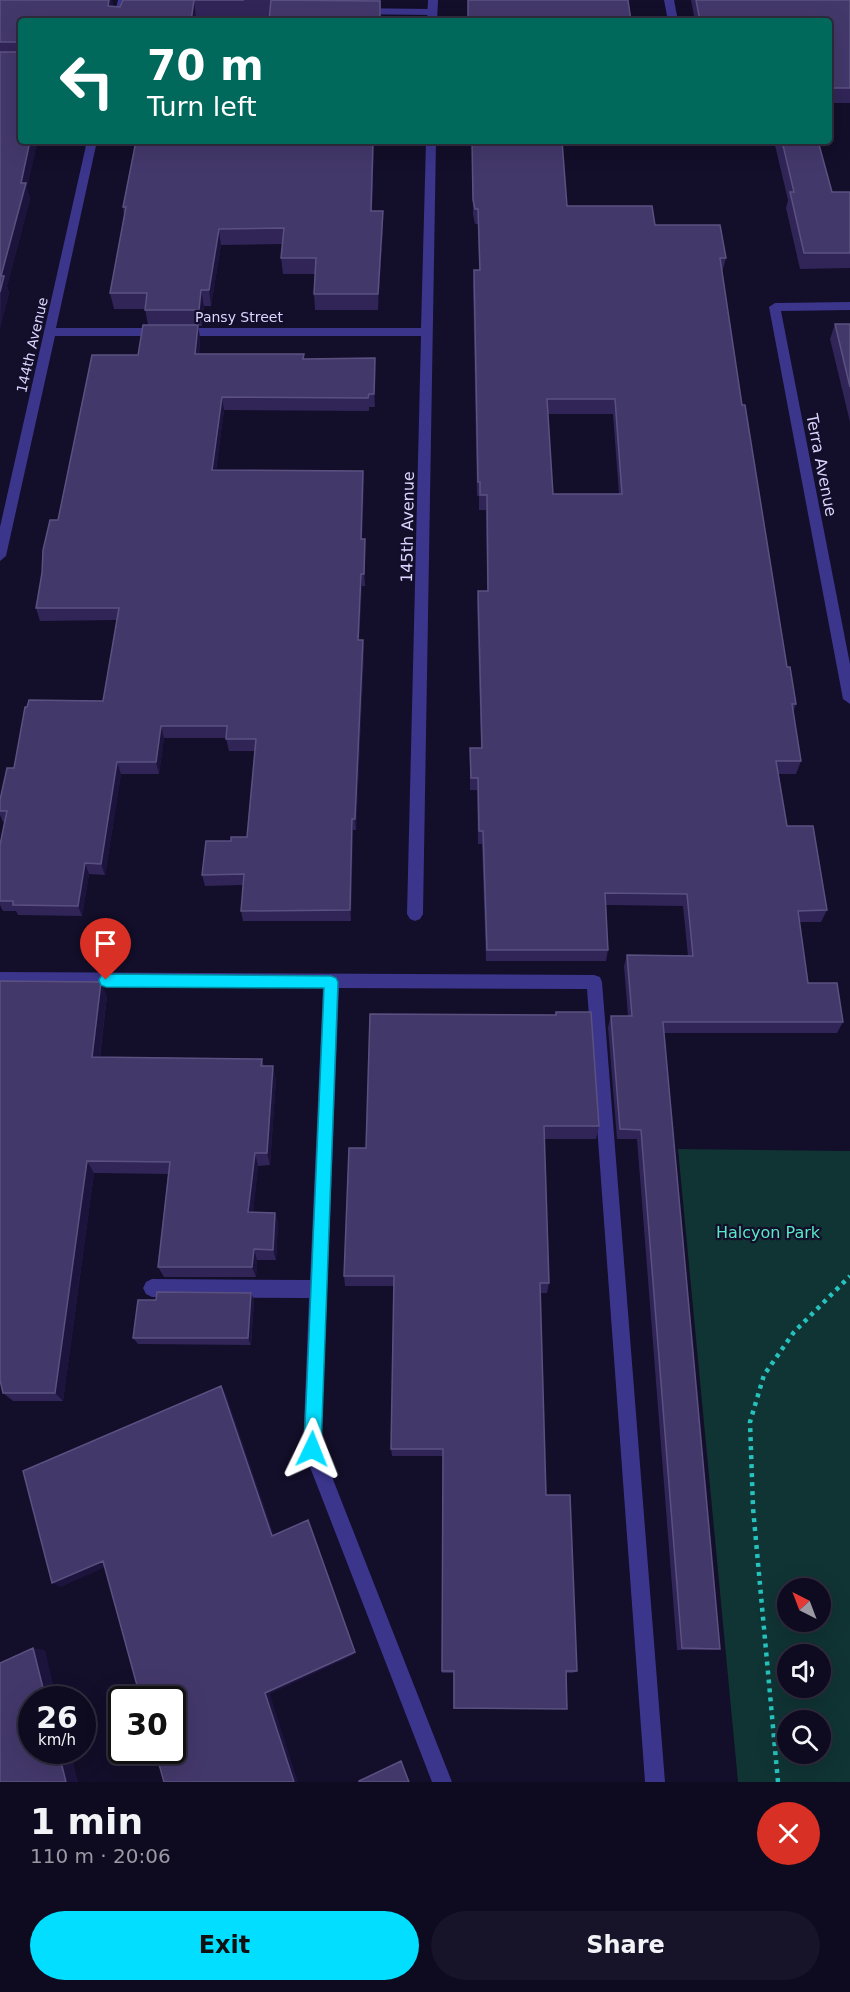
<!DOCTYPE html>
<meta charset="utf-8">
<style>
body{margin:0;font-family:"DejaVu Sans",sans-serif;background:#171328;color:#f1f3f6;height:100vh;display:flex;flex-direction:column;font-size:22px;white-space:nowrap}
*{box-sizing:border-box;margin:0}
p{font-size:20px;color:#9b9aa4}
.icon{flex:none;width:33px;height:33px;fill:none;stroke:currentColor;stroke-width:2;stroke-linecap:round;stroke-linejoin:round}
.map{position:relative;height:1782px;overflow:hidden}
.sheet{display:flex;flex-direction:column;background:#0e0a1f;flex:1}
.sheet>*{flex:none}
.top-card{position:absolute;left:18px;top:18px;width:814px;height:126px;border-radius:6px;box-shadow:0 6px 24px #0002,0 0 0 2px #2e2b3d;background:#00695c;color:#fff;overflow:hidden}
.needle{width:39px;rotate:318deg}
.tools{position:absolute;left:777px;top:1578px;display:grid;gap:12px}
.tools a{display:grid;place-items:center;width:54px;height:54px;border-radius:50%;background:#0e0a1f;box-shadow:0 6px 24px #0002,0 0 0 2px #2e2b3d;font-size:30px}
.speed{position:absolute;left:18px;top:1686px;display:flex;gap:12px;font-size:30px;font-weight:700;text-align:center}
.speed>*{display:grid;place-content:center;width:78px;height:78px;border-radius:50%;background:#0e0a1f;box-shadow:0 6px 24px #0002,0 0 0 2px #2e2b3d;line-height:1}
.speed small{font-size:15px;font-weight:400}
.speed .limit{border:3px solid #111;border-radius:9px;background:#fff;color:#111}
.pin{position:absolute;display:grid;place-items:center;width:51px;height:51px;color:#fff;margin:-62px -26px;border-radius:50% 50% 50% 0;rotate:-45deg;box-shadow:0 0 6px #0007}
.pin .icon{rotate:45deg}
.me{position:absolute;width:66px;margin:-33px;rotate:2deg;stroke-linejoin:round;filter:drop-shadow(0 0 4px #0008)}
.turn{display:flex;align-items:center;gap:21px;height:126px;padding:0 30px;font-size:27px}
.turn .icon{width:78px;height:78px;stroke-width:2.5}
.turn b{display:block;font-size:42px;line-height:51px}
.round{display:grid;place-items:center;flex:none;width:63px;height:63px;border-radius:32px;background:#171328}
.summary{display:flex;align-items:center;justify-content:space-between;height:102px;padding:0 30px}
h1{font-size:36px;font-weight:700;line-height:45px}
.button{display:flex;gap:12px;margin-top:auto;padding:12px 30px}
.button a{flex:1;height:69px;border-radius:36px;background:#02deff;color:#111;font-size:24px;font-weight:700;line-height:69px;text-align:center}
.button a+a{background:#171328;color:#f1f3f6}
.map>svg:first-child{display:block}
.green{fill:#103333;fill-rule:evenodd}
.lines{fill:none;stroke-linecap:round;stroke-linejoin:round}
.path{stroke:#26c3be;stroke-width:4.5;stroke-dasharray:4 5;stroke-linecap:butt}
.lane{fill:#3b358c;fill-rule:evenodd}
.street{fill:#3b358c;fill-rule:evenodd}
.wall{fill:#312558;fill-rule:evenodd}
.shaded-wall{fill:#1d143d}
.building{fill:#43386a;stroke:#5b5181;stroke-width:1.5;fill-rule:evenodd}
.route{fill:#02deff;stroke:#0190a6;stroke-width:1.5}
.labels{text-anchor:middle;stroke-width:4.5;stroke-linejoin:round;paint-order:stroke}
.far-street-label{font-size:14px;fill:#dcd6ff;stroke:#130e29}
.street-label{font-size:16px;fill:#dcd6ff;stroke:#130e29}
.park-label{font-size:16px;fill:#57e9c9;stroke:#130e29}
</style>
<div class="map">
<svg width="850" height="1782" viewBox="0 0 850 1782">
<rect width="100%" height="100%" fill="#130e29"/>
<path class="green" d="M 678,1149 L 850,1151 L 850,1782 L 738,1782 ZM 788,1588 L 820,1588 L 820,1622 L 788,1622 ZM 788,1654 L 820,1654 L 820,1688 L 788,1688 ZM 788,1720 L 820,1720 L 820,1754 L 788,1754 Z"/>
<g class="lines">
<path class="path" d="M 778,1782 L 753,1508 L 750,1422 L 764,1375 L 794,1332 L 850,1276"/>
<path class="lane" d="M 338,0 L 348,0 L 347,8 L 432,9 L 437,12 L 432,15 L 342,14 L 337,11 Z"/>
<path class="street" d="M 118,0 L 128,0 L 123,21 L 113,21 Z
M 428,0 L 438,0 L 437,21 L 427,21 Z
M 664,0 L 674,0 L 678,21 L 668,21 Z
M 87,141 L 97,141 L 56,328 L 421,328 L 426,141 L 436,141 L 423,914 L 420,919 L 415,921 L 410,919 L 407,914 L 421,336 L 55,336 L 6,556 L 0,561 L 0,527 Z
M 850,302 L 850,310 L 781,311 L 850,664 L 850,704 L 843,699 L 769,307 L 775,303 Z
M 0,972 L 594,975 L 600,977 L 602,982 L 665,1782 L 645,1782 L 587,989 L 339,988 L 321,1449 L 452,1782 L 432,1782 L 303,1449 L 309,1298 L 152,1297 L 146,1294 L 143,1288 L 146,1282 L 152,1279 L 310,1280 L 323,988 L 0,986 Z"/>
</g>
<path class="wall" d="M 0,0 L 112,0 L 113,7 L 120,7 L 123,0 L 381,0 L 381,21 L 269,21 L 269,16 L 196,17 L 195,21 L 21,21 L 27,189 L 30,199 L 7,286 L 9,293 L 0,328 Z
M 691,0 L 850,0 L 850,103 L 830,103 L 830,21 L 695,21 Z
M 136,141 L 374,141 L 372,211 L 383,228 L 378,310 L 315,310 L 314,294 L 315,274 L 283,274 L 281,258 L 282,244 L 221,245 L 211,306 L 204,306 L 202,326 L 198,326 L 200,338 L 199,354 L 304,354 L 304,359 L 375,358 L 375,407 L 369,407 L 369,411 L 224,410 L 216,470 L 363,471 L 364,484 L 362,539 L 365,551 L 365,586 L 362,586 L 359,640 L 363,640 L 364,652 L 356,830 L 353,830 L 351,921 L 243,921 L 241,911 L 243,885 L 205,886 L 202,875 L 231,841 L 247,837 L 255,751 L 229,751 L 226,738 L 164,738 L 159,774 L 121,774 L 105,875 L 89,874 L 82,916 L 18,915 L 16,911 L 3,911 L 0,905 L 0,845 L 5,822 L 3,822 L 0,815 L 0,800 L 14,768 L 103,701 L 117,620 L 40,621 L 36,608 L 58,520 L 138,355 L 148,325 L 145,309 L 114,309 L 110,293 L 124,216 L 123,207 Z
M 472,141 L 567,206 L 655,225 L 726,258 L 722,273 L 742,405 L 787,667 L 796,704 L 793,713 L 801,761 L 796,774 L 778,774 L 787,826 L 827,910 L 821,922 L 799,922 L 808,983 L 843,1022 L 837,1033 L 664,1033 L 720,1649 L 715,1650 L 677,1650 L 637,1139 L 617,1139 L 608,1027 L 611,1016 L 628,1016 L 624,966 L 627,955 L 688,956 L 683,906 L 606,905 L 608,950 L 606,961 L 486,961 L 482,844 L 478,844 L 477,790 L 470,790 L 470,748 L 481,748 L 477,605 L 478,591 L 487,591 L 486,510 L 479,510 L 479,496 L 477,496 L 473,286 L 474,270 L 479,270 L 478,224 L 475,224 L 473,215 ZM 548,414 L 613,414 L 619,494 L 553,494 Z
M 774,141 L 818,141 L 832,192 L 850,192 L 850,268 L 800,269 L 786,208 L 788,200 Z
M 835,324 L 850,324 L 850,422 L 830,339 Z
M 107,996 L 100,1057 L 262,1059 L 264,1066 L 276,1079 L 270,1165 L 258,1166 L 253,1212 L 275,1213 L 278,1224 L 276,1260 L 257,1260 L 256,1277 L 164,1277 L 158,1267 L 168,1174 L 94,1173 L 63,1401 L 13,1401 L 3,1393 Z
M 556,1012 L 599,1126 L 596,1139 L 544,1139 L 549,1283 L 547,1293 L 540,1293 L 546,1495 L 577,1671 L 573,1673 L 567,1673 L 567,1709 L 453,1709 L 453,1673 L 442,1673 L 443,1456 L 392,1456 L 391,1449 L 394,1286 L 345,1286 L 344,1276 L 366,1148 L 555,1015 Z
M 251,1293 L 254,1300 L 251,1345 L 138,1344 L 133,1338 Z"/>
<path class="shaded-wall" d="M 109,0 L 112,0 L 114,8 L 108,6 Z
M 194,0 L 196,17 L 195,21 L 191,21 Z
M 30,141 L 38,141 L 27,189 L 30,199 L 7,286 L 9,293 L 0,328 L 1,276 Z
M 373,141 L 374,141 L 371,227 L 371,211 Z
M 383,211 L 383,228 L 378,310 L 378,294 Z
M 219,229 L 221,245 L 211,306 L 209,290 Z
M 201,290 L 204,306 L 202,326 L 199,310 Z
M 198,325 L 200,338 L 197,367 L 195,354 Z
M 375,358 L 376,372 L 375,407 L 374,394 Z
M 222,397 L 224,410 L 214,483 L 212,470 Z
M 363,471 L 364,484 L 362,551 L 361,539 Z
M 365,539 L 365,586 L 364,574 Z
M 361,574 L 362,586 L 358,652 L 358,640 Z
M 363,640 L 364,652 L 356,830 L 355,819 Z
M 161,726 L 164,738 L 159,774 L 156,762 Z
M 117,762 L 121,774 L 105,875 L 101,864 Z
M 352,819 L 353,830 L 351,921 L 350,910 Z
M 85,863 L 89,874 L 82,916 L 78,906 Z
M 101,982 L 107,996 L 98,1071 L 92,1057 Z
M 273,1066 L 276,1079 L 270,1165 L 267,1153 Z
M 255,1153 L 258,1166 L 252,1224 L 248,1212 Z
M 87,1161 L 94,1173 L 63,1401 L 55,1393 Z
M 275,1213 L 278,1224 L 276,1260 L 273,1250 Z
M 254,1249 L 257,1260 L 256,1277 L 252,1267 Z
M 251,1293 L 254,1300 L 251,1345 L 248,1338 Z
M 221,1386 L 226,1394 L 276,1540 L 272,1536 Z
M 308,1520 L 311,1525 L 356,1654 L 270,1694 L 298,1782 L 294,1782 L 265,1693 Z
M 103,1561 L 110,1565 L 61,1587 L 52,1583 Z
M 33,1648 L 45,1650 L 57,1700 L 46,1700 Z
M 58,1750 L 70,1750 L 78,1782 L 66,1782 Z"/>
<path class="building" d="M 0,0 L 109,0 L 108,6 L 120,7 L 123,0 L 244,0 L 194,0 L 191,21 L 21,21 L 21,141 L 30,141 L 21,183 L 26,183 L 1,276 L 4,276 L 0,292 L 0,52 L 17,52 L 19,44 L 17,42 L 0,42 Z
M 271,0 L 380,1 L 380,21 L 269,21 Z
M 468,0 L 628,0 L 631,21 L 468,21 Z
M 696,0 L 850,0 L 850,88 L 830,88 L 830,21 L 700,21 Z
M 136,141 L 373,141 L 371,211 L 383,211 L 378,294 L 314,294 L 316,258 L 281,258 L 284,228 L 219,229 L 209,290 L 201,290 L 199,310 L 145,310 L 147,293 L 110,293 L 126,207 L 123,207 Z
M 472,141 L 562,141 L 567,206 L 652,206 L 655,225 L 720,225 L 726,258 L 720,258 L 742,405 L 745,405 L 787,667 L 790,667 L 796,704 L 792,704 L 801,761 L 776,761 L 787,826 L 813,826 L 827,910 L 798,911 L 808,983 L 837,983 L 843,1022 L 663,1022 L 720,1649 L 682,1648 L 641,1130 L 620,1129 L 611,1016 L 632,1016 L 627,955 L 693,956 L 687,894 L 605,893 L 608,950 L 487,950 L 483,831 L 479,831 L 478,778 L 471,778 L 470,748 L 482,748 L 478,591 L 488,591 L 487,495 L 480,495 L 480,482 L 478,482 L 474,270 L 480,270 L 478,209 L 475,209 L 473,200 ZM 547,399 L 615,399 L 622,494 L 553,494 Z
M 782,141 L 818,141 L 832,192 L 850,192 L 850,253 L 804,253 L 790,192 L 794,192 Z
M 835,324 L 850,324 L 850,387 Z
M 143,325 L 198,325 L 195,354 L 304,354 L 303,359 L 375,358 L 374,394 L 369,394 L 368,398 L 222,397 L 212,470 L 363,471 L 361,539 L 365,539 L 364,574 L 361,574 L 358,640 L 363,640 L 355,819 L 352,819 L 350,910 L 241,911 L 244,874 L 202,875 L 206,841 L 231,841 L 231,837 L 247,837 L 256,739 L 226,739 L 227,726 L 161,726 L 156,762 L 117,762 L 101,864 L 85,863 L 78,906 L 13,905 L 13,901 L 0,901 L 0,845 L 7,811 L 0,811 L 0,800 L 7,768 L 14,768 L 25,707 L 27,707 L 29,700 L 103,701 L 119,608 L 36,608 L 42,573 L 43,550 L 50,520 L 58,520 L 92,355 L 138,355 Z
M 0,981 L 101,982 L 92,1057 L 262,1059 L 261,1066 L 273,1066 L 267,1153 L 255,1153 L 248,1212 L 275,1213 L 273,1250 L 254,1249 L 252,1267 L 158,1267 L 170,1162 L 87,1161 L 55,1393 L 3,1393 L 0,1380 Z
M 556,1012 L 591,1012 L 599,1126 L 544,1126 L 549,1283 L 540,1283 L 546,1495 L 570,1495 L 577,1671 L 566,1671 L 567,1709 L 454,1708 L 454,1671 L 442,1671 L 443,1449 L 391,1449 L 394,1276 L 344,1276 L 349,1148 L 366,1148 L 370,1014 L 556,1015 Z
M 157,1292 L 251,1293 L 248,1338 L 133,1338 L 138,1300 L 156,1300 Z
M 221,1386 L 272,1536 L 308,1520 L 355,1652 L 265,1693 L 294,1782 L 164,1782 L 155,1750 L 172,1750 L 172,1700 L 141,1700 L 103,1561 L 52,1583 L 23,1471 Z
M 33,1648 L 46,1700 L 32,1700 L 32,1750 L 58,1750 L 66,1782 L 0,1782 L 0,1663 Z
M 401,1761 L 409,1782 L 359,1782 L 359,1781 Z"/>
<path class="route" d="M 106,974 L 331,976 L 336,978 L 338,982 L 321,1449 L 318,1455 L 312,1457 L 306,1455 L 304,1449 L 324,988 L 106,987 L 101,985 L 99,980 L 101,976 Z"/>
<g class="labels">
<g class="far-street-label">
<text x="239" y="322">Pansy Street</text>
<text transform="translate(32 345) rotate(-77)" y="5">144th Avenue</text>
</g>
<g class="street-label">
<text transform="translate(822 465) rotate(79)" y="6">Terra Avenue</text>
<text transform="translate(407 527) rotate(-89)" y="6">145th Avenue</text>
</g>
<g class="park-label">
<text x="768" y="1238">Halcyon Park</text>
</g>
</g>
</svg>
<div class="tools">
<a><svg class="needle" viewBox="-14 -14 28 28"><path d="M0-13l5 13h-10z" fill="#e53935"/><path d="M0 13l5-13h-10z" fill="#9b9aa4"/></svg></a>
<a><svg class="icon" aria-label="sound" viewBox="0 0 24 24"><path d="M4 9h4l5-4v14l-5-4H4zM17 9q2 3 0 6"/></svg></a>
<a><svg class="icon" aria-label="search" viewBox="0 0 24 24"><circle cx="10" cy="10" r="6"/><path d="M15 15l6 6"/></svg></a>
</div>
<div class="speed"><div>26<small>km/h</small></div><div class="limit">30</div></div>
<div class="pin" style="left:106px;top:980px;background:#d93025"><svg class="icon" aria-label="arrive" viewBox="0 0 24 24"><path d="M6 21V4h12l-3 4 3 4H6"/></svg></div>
<svg class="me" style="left:312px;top:1449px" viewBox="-20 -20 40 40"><path d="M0-17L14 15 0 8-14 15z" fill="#02deff" stroke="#fff" stroke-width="4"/></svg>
<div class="top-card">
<div class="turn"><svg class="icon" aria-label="left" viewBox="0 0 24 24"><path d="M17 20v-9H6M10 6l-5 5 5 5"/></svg><div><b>70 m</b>Turn left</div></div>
</div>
</div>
<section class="sheet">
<div class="summary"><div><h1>1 min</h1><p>110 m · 20:06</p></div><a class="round" style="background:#d93025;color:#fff"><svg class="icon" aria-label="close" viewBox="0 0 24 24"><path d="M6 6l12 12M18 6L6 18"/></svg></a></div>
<div class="button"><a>Exit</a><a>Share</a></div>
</section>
